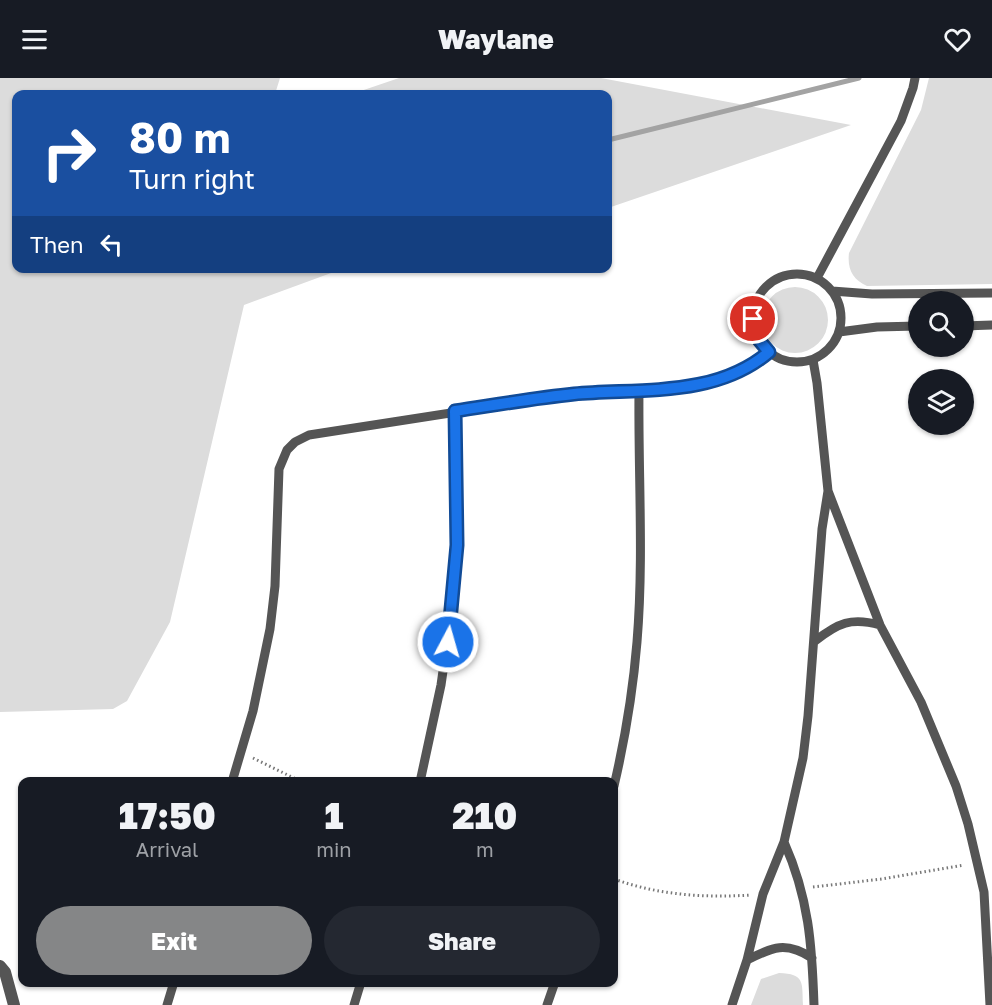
<!DOCTYPE html>
<style>
body{margin:0;font-family:"Golos Text",sans-serif;background:#242831;color:#f1f3f6;height:100vh;display:flex;flex-direction:column;font-size:22px;white-space:nowrap}
*{box-sizing:border-box;margin:0}
p{font-size:20px;color:#9ea1a6}
.icon{flex:none;width:33px;height:33px;fill:none;stroke:currentColor;stroke-width:2;stroke-linecap:round;stroke-linejoin:round}
.map{position:relative;flex:1;overflow:hidden}
.panel{position:absolute;left:18px;top:699px;width:600px;height:210px;display:flex;flex-direction:column;background:#171b24;border-radius:12px;box-shadow:0 2px 4px #0004}
.panel>*{flex:none}
.guide{position:absolute;left:12px;top:12px;width:600px;height:183px;border-radius:12px;box-shadow:0 2px 4px #0004;background:#1a4fa0;color:#fff;overflow:hidden}
.tools{position:absolute;left:908px;top:213px;display:grid;gap:12px}
.tools a{display:grid;place-items:center;width:66px;height:66px;border-radius:50%;background:#171b24;box-shadow:0 2px 4px #0004;font-size:30px}
.pin{position:absolute;display:grid;place-items:center;width:51px;height:51px;color:#fff;margin:-26px;border:3px solid #fff;border-radius:50%;box-shadow:0 2px 6px #0007}
.me{position:absolute;width:66px;margin:-33px;rotate:6deg;stroke-linejoin:round;filter:drop-shadow(0 0 4px #0008)}
.turn{display:flex;align-items:center;gap:21px;height:126px;padding:0 18px;font-size:27px}
.turn .icon{width:78px;height:78px;stroke-width:2.5}
.turn b{display:block;font-size:42px;line-height:51px}
.then{display:flex;align-items:center;height:57px;padding:0 18px;background:#0003;gap:12px;font-size:22px}
.eta{display:flex;justify-content:space-evenly;align-items:center;height:102px;text-align:center}
.eta b{font-size:36px;font-weight:800;line-height:42px}
.button{display:flex;gap:12px;margin-top:auto;padding:12px 18px}
.button a{flex:1;height:69px;border-radius:36px;background:#858687;color:#fff;font-size:24px;font-weight:800;line-height:69px;text-align:center}
.button a+a{background:#242831;color:#f1f3f6}
header{display:flex;justify-content:space-between;align-items:center;height:78px;padding:0 18px;background:#171b24;font-size:27px;font-weight:800}
.map>svg:first-child{display:block}
.green{fill:#dcdcdc}
.lines{fill:none;stroke-linecap:round;stroke-linejoin:round}
.stream{stroke:#a3a3a3;stroke-width:5}
.path{stroke:#777;stroke-width:3;stroke-dasharray:1.5 3;stroke-linecap:butt}
.service{stroke:#555;stroke-width:9}
.minor{stroke:#555;stroke-width:12}
.route-casing{stroke:#114b97;stroke-width:15}
.route{stroke:#1a73e8;stroke-width:10}
</style>
<header><svg class="icon" aria-label="menu" viewBox="0 0 24 24"><path d="M4 6h16M4 12h16M4 18h16"/></svg>Waylane<svg class="icon" aria-label="heart" viewBox="0 0 24 24"><path d="M12 20l-8-8c-3-5 5-10 8-4 3-6 11-1 8 4z"/></svg></header>
<div class="map">
<svg width="992" height="927" viewBox="0 0 992 927">
<rect width="100%" height="100%" fill="#fff"/>
<path class="green" d="M 0,0 L 280,0 L 275,16 L 16,16 L 16,190 L 342,191 L 244,227 L 170,544 L 127,623 L 113,631 L 0,634 Z
M 399,0 L 601,0 L 851,47 L 608,130 L 608,16 L 352,16 Z
M 929,0 L 992,0 L 992,206 L 867,208 C 853,202 847,191 849,175 L 921,32 Z
M762 242a33 33 0 1 1 66 0a33 33 0 1 1-66 0Z
M 779,895 C 805,896 802,904 803,927 L 751,927 L 761,901 Z"/>
<g class="lines">
<path class="stream" d="M 608,62 L 859,0"/>
<path class="path" d="M 253,680 L 302,704
M 614,801 C 658,817 704,820 751,817
M 813,809 L 882,801 L 964,787"/>
<path class="service" d="M753 240a44 44 0 1 1 88 0a44 44 0 1 1-88 0Z
M 817,200 L 901,43 L 913,10 L 915,0
M 832,213 L 872,216 L 992,215
M 963,248 L 992,247
M 839,254 L 877,249 L 918,248
M 828,413 L 880,547 L 921,624 L 956,708 L 968,746 L 984,814 L 990,927
M 815,563 C 838,545 851,539 880,547
M 232,704 L 253,633 L 270,551 L 275,508 L 279,391 L 287,372 L 295,364 L 309,357 L 573,316 L 691,308 C 720,303 746,293 769,274
M 420,704 L 441,607 L 454,516 L 457,419 L 455,333
M 614,708 C 625,661 633,613 637,564 C 644,480 638,395 639,312
M 784,764 C 809,820 812,867 814,927
M 747,882 C 773,869 786,863 812,880
M 167,927 L 174,904
M 354,927 L 361,904
M 547,927 L 555,904
M 732,927 L 747,882 L 763,816 L 784,764 L 803,680 L 808,638 L 822,451 L 828,413 L 817,305 L 813,282"/>
<path class="minor" d="M 0,888 L 5,894 L 14,927"/>
</g>
<g class="lines">
<defs>
<path id="route" d="M 448,564 L 457,467 L 455,333 C 495,327 535,320 574,316 C 640,310 715,320 769,274 L 759,262 L 753,241"/>
</defs>
<use href="#route" class="route-casing"/>
<use href="#route" class="route"/>
</g>
</svg>
<div class="tools">
<a><svg class="icon" aria-label="search" viewBox="0 0 24 24"><circle cx="10" cy="10" r="6"/><path d="M15 15l6 6"/></svg></a>
<a><svg class="icon" aria-label="layers" viewBox="0 0 24 24"><path d="M12 4l9 5-9 5-9-5zM3 14l9 5 9-5"/></svg></a>
</div>
<div class="pin" style="left:753px;top:241px;background:#d93025"><svg class="icon" aria-label="arrive" viewBox="0 0 24 24"><path d="M6 21V4h12l-3 4 3 4H6"/></svg></div>
<svg class="me" style="left:448px;top:564px" viewBox="-20 -20 40 40"><circle r="17" fill="#1a73e8" stroke="#fff" stroke-width="3"/><path d="M0-11L8 9 0 5-8 9z" fill="#fff"/></svg>
<div class="guide">
<div class="turn"><svg class="icon" aria-label="right" viewBox="0 0 24 24"><path d="M7 20v-9h11M14 6l5 5-5 5"/></svg><div><b>80 m</b>Turn right</div></div>
<div class="then">Then<svg class="icon" aria-label="left" viewBox="0 0 24 24"><path d="M17 20v-9H6M10 6l-5 5 5 5"/></svg></div>
</div>
<section class="panel">
<div class="eta">
<div><b>17:50</b><p>Arrival</p></div>
<div><b>1</b><p>min</p></div>
<div><b>210</b><p>m</p></div>
</div>
<div class="button"><a>Exit</a><a>Share</a></div>
</section>
</div>
